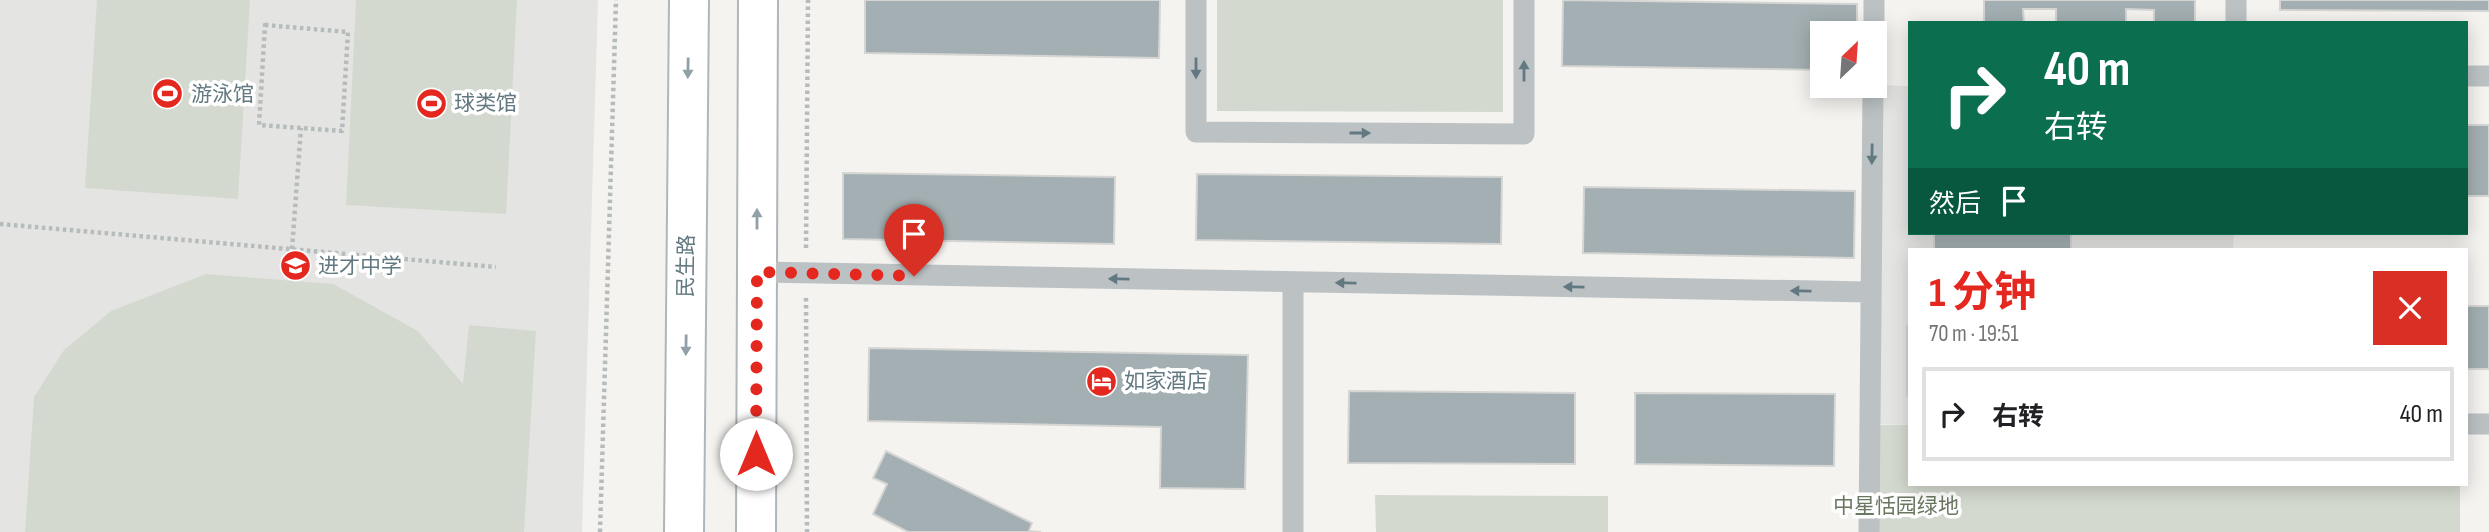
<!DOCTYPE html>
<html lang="zh">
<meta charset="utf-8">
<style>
body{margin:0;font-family:"Sofia Sans Condensed","Noto Sans SC",sans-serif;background:#f2f2f2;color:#202124;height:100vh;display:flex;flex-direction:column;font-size:26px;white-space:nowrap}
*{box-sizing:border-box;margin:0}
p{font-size:23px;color:#757577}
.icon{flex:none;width:38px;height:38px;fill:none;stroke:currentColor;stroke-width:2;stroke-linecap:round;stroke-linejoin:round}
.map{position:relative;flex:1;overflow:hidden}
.panel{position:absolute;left:1908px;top:248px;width:560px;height:238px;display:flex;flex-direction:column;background:#fff;border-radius:0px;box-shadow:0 4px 18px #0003}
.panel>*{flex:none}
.top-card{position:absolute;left:1908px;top:21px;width:560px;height:214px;border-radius:0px;box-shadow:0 4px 18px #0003;background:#0b6e4f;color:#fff;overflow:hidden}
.needle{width:46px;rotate:25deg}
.tools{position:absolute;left:1810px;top:21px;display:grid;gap:14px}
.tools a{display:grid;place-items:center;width:77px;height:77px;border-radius:0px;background:#fff;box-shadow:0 4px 18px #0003;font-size:35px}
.pin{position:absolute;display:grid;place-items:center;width:60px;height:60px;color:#fff;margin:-72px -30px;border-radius:50% 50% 50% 0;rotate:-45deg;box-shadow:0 0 7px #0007}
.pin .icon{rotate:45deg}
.me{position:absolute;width:77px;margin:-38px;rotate:0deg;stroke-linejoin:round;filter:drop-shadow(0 0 5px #0008)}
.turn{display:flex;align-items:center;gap:24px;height:147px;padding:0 21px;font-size:32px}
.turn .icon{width:91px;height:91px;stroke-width:2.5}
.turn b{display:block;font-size:49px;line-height:60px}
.then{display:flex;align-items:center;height:66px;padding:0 21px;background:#0003;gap:14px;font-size:26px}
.round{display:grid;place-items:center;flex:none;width:74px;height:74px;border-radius:0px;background:#f2f2f2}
.headline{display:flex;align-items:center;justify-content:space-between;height:119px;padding:0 21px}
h1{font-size:42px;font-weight:700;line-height:52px;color:#e5281f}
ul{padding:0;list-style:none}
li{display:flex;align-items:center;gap:21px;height:94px;margin:0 14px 10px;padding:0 7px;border:4px solid #e0e0e0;border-radius:0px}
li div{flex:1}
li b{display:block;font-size:26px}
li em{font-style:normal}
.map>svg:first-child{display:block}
.built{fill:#e4e5e3}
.green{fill:#d4d9cf}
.building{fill:#a3afb2;stroke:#d5d5d3;stroke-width:2}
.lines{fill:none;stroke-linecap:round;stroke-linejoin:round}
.secondary-casing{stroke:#afb6b9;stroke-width:42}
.path{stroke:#b6bbbc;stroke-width:4.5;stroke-dasharray:3.5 3.5;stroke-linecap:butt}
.service{stroke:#bcc2c4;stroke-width:21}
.secondary{stroke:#fff;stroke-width:38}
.oneway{fill:#91a1a7}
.oneway2{fill:#627981}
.route{stroke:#e5281f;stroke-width:12;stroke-dasharray:0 21.6}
.labels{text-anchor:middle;stroke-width:7;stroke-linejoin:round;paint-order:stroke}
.poi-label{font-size:21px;fill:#627981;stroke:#fff;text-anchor:start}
.street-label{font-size:21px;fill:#627981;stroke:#fff}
.park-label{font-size:21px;fill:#6a7861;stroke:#fff}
</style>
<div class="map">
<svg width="2489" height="532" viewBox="0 0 2489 532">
<rect width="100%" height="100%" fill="#f4f3f0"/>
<path class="built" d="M 0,0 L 598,0 L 582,532 L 0,532 Z
M 1874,85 L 1909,86 L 1909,233 L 2234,233 L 2233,250 L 1909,250 L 1909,425 L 1868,424 Z"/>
<path class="green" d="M 97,0 L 250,0 L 238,199 L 85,188 Z
M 356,0 L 517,0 L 506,214 L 346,205 Z
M 1217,0 L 1503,0 L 1503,112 L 1217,111 Z
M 206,274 L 333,284 L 418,331 L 463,384 L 469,325 L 536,331 L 524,532 L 25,532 L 34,397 L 64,350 L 111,311 Z
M 1868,425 L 1909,425 L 1909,485 L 2460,485 L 2460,532 L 1869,532 Z
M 1375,495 L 1608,496 L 1608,532 L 1376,532 Z"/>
<path class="building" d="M 865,0 L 1160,0 L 1159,58 L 865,53 Z
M 1563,0 L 1857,4 L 1857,33 L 1822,33 L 1822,70 L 1562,66 Z
M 1984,0 L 2195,0 L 2195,23 L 2154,23 L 2154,10 L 2126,9 L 2126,23 L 2056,23 L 2056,9 L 2023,9 L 2024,23 L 1984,23 Z
M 2280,0 L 2489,0 L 2489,11 L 2280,10 Z
M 2466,125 L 2489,125 L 2489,196 L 2466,196 Z
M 843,173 L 1115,177 L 1114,244 L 843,239 Z
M 1197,174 L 1502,177 L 1501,244 L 1196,240 Z
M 1584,187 L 1855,191 L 1854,258 L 1583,253 Z
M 1934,233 L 2071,233 L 2071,250 L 1934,250 Z
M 2466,306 L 2489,306 L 2489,369 L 2466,369 Z
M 1907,326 L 1909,326 L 1909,396 L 1907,396 Z
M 869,348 L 1248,355 L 1245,489 L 1160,488 L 1161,427 L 868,421 Z
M 1349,391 L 1575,393 L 1575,464 L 1348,463 Z
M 1635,393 L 1835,394 L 1834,466 L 1635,464 Z
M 886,451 L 1032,523 L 1029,531 L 1041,532 L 908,532 L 873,514 L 887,484 L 873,478 Z"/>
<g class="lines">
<defs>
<path id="secondary" d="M 684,532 L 689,0
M 756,532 L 758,0"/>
</defs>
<use href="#secondary" class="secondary-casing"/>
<path class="path" d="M 265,25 L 348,32 L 342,131 L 259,125 Z
M 0,224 L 496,267
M 806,248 L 808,0
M 292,249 L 301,128
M 806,298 L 807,532
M 600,532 L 616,0"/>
<path class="service" d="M 1196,0 L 1196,132 L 1524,134 L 1524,0
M 2236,0 L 2236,23
M 1874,33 L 1874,0
M 2466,76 L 2489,76
M 757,272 L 1869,292
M 2466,424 L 2489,424
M 1293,532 L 1293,282
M 1869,532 L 1873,86"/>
<use href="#secondary" class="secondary"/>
</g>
<defs><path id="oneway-solid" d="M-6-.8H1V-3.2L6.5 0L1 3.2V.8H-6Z" transform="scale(1.75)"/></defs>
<g class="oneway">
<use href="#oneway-solid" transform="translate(688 68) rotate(91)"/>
<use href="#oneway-solid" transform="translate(757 219) rotate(-90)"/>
<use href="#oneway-solid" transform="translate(686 345) rotate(91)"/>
</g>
<g class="oneway2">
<use href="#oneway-solid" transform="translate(1196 68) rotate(90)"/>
<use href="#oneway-solid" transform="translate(1524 71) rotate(-90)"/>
<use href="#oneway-solid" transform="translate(1360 133)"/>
<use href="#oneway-solid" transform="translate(1872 154) rotate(91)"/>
<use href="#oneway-solid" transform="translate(1119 279) rotate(-179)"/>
<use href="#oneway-solid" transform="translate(1346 283) rotate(-179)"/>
<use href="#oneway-solid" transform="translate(1574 287) rotate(-179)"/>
<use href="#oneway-solid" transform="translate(1801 291) rotate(-179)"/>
</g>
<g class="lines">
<path class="route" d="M 756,454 L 757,272 L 914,276"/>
</g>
<defs>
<symbol id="stadium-disc" viewBox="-11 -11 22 22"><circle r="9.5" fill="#e5281f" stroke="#fff"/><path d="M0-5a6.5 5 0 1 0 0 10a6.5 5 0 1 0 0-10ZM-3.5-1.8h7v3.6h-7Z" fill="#fff"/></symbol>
<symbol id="school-disc" viewBox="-11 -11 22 22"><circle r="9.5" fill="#e5281f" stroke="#fff"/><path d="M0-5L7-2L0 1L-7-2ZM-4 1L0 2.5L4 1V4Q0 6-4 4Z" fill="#fff"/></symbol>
<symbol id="hotel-disc" viewBox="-11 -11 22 22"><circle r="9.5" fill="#e5281f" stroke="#fff"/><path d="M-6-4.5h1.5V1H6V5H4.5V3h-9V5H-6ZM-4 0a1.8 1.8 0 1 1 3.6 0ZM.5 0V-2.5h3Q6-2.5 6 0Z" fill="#fff"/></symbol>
</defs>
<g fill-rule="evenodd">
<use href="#stadium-disc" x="150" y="76" width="35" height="35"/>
<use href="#stadium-disc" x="414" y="86" width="35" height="35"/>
<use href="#school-disc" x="278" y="248" width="35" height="35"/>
<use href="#hotel-disc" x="1084" y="364" width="35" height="35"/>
</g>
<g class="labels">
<g class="poi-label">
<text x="191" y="101">游泳馆</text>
<text x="454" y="110">球类馆</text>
<text x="318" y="273">进才中学</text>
<text x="1124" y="388">如家酒店</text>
</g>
<g class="street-label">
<text transform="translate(686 266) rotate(-89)" y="7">民生路</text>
</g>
<g class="park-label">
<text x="1896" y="513">中星恬园绿地</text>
</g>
</g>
</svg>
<div class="tools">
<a><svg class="needle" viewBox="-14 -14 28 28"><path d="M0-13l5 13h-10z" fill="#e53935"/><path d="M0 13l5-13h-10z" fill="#757577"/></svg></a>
</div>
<div class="pin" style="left:914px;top:276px;background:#d93025"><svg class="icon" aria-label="arrive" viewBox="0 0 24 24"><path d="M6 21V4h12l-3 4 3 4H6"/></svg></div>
<svg class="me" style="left:756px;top:454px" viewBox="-20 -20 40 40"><circle r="19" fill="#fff"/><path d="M0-13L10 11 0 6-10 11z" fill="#e5281f"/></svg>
<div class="top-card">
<div class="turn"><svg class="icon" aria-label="right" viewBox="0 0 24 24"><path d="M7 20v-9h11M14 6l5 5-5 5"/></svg><div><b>40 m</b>右转</div></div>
<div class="then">然后<svg class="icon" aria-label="arrive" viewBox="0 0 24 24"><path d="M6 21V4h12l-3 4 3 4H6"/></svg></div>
</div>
<section class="panel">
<div class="headline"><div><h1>1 分钟</h1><p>70 m · 19:51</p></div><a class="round" style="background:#d93025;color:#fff"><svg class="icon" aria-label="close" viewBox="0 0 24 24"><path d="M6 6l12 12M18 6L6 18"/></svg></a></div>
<ul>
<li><svg class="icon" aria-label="right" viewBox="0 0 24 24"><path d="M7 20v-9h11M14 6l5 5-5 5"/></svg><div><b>右转</b></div><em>40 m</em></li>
</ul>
</section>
</div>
